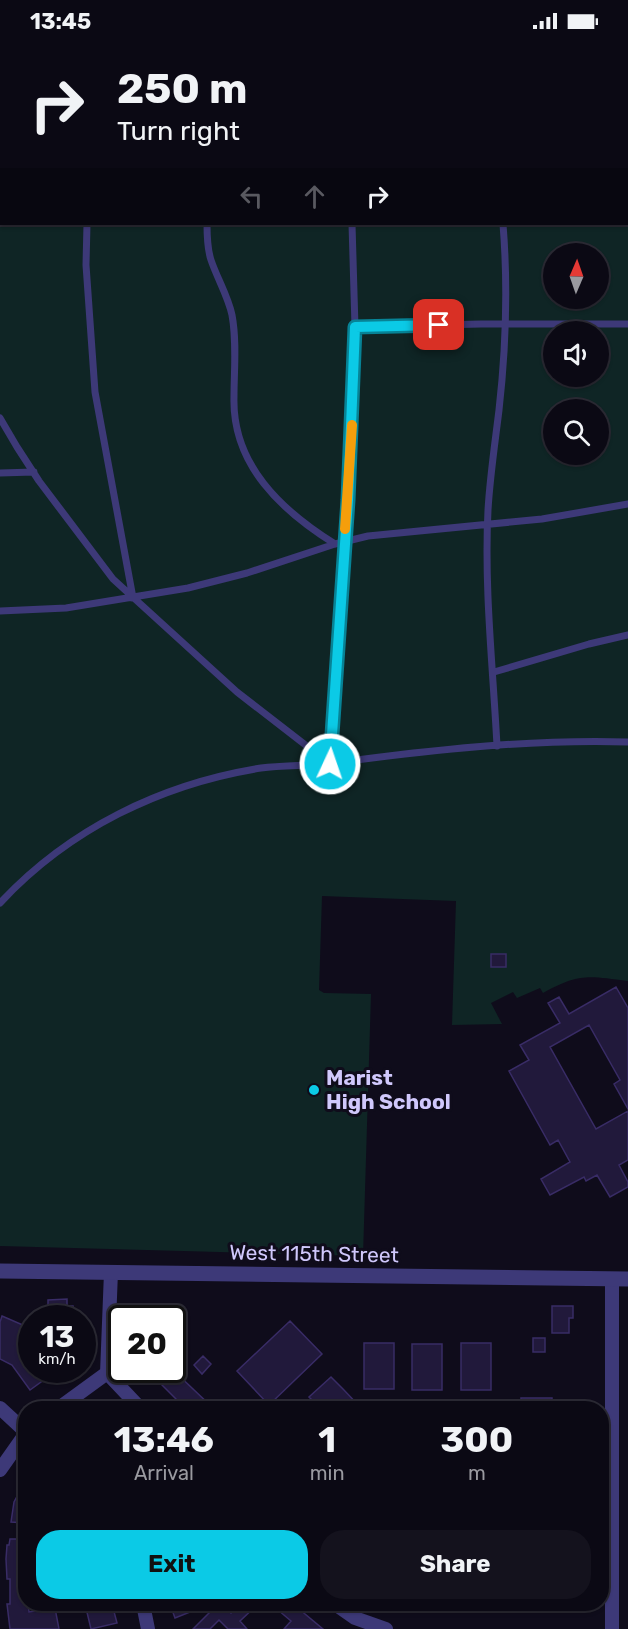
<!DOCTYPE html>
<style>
body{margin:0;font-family:Rubik,sans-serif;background:#14121d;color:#f1f3f6;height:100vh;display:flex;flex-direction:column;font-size:22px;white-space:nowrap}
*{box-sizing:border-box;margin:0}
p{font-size:20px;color:#9a9aa0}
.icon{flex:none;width:33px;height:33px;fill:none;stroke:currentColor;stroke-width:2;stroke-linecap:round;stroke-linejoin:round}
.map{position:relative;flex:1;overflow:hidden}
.details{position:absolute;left:18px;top:1359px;width:591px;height:210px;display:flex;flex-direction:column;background:#0b0914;border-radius:24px;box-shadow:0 2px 4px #0004,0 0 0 2px #2b2a34}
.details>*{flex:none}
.guide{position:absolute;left:0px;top:0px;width:628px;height:183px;box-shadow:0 2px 4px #0004,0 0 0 2px #2b2a34;background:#0b0914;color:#f1f3f6;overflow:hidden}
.needle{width:39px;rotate:2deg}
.tools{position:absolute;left:543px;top:201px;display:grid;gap:12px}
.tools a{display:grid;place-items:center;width:66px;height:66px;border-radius:50%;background:#0b0914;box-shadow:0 2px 4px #0004,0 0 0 2px #2b2a34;font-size:30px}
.speed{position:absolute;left:18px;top:1263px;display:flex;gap:12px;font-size:30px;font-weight:700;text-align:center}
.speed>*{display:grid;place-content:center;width:78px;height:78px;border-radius:50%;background:#0b0914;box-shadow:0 2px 4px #0004,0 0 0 2px #2b2a34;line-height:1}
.speed small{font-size:15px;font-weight:400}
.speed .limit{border:3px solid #111;border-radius:9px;background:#fff;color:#111}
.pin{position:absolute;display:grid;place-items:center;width:51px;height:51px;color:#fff;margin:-26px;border-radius:12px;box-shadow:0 3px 9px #0006}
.me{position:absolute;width:66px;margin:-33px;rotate:3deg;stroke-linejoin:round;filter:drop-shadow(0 0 4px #0008)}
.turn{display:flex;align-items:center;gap:21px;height:126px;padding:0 18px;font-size:27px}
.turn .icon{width:78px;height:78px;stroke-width:2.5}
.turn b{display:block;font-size:42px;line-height:51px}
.lanes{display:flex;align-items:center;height:57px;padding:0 18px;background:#0003;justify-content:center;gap:30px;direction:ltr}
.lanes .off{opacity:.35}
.eta{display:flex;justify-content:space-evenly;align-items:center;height:102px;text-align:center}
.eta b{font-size:36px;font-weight:700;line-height:42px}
.cta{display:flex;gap:12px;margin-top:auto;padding:12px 18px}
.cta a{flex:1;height:69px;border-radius:24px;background:#0bcae6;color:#111;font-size:24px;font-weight:700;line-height:69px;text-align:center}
.cta a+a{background:#14121d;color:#f1f3f6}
.status{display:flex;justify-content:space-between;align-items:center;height:42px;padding:0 30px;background:#0b0914;direction:ltr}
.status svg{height:16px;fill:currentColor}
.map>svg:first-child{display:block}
.green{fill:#0f2525;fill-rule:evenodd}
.building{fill:#21193b;stroke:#392c66;stroke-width:1.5}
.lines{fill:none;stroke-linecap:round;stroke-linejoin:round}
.service{stroke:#3d3978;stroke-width:7}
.minor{stroke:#3d3978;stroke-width:14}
.tertiary{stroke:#3d3978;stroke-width:15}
.route-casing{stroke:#078396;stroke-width:15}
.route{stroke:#0bcae6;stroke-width:10}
.slow{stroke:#f59e0b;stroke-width:10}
.poi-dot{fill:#0bcae6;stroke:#0f0c1b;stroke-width:2}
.labels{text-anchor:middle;stroke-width:6;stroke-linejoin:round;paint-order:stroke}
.poi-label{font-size:21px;font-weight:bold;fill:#d0c8fc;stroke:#0f0c1b;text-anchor:start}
.street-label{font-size:21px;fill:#d0c8fc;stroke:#0f0c1b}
</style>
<div class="status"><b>13:45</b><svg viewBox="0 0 49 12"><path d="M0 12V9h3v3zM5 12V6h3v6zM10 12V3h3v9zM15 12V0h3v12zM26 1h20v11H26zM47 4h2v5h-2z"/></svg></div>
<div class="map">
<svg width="628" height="1587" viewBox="0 0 628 1587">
<rect width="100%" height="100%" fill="#0f0c1b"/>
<path class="green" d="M 0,0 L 628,0 L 628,939 C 587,934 580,931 543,951 L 540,946 L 517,956 L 513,950 L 491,961 L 502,982 L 452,983 L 456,859 L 322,854 L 319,948 L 324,951 L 371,952 L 363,1214 L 0,1204 ZM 2,2 L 627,2 L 627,182 L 2,182 ZM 554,212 L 598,212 L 598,256 L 554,256 ZM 554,290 L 598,290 L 598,334 L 554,334 ZM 554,368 L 598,368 L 598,412 L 554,412 Z"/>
<path class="building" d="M 491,912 L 506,912 L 506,925 L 491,925 Z
M 616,945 L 628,966 L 628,1067 L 614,1042 L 620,1038 L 589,983 L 550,1005 L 596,1087 L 628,1069 L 628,1118 L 619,1123 L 628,1140 L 628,1145 L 610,1155 L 597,1133 L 586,1139 L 584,1135 L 550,1153 L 541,1137 L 570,1120 L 558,1098 L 550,1103 L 509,1029 L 529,1018 L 520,1003 L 560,981 L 548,961 L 559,955 L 569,972 Z
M 67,1257 L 67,1264 L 73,1264 L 74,1276 L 60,1276 L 60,1271 L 48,1271 L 48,1258 Z
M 552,1264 L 573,1264 L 573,1276 L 569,1276 L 569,1291 L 552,1291 Z
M 170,1267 L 170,1276 L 124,1276 L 124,1268 Z
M 172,1272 L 185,1272 L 185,1283 L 172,1283 Z
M 2,1274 L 32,1287 L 32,1328 L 38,1328 L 45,1337 L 30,1348 L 12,1323 L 0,1317 L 0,1280 Z
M 290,1279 L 322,1312 L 269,1363 L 237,1329 Z
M 533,1296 L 545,1296 L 545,1310 L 533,1310 Z
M 364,1301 L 394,1301 L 394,1347 L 364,1347 Z
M 461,1301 L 491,1301 L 491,1348 L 461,1348 Z
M 412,1302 L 442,1302 L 442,1348 L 412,1348 Z
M 203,1314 L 211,1322 L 202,1332 L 194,1323 Z
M 147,1328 L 173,1328 L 213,1366 L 185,1366 Z
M 331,1335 L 343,1347 L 361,1366 L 320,1366 L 309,1355 Z
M 521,1356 L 552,1356 L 552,1366 L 521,1366 Z
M 26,1438 L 26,1481 L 11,1480 L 14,1460 Z
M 10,1497 L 26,1497 L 26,1562 L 28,1562 L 29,1570 L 55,1566 L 59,1587 L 10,1587 L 7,1562 L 10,1562 L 10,1537 L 7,1537 L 6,1517 L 7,1503 L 9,1503 Z
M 85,1562 L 112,1562 L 117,1581 L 91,1587 Z
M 170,1562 L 210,1562 L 175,1576 Z
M 218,1562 L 221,1562 L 231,1571 L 241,1562 L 258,1562 L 240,1579 L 247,1587 L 228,1587 L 219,1578 L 210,1587 L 193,1587 Z
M 271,1562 L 293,1562 L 323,1587 L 284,1587 L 291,1579 Z"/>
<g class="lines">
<path class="service" d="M 350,0 L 351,2
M 209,2 L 209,0
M 487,2 L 487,0
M 627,125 L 628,125
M 0,134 L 2,134
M 87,182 L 86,223 L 95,350 L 133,556
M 207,182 C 207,194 207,206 211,218 C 217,236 228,254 232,273 C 237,300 234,328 234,355 C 232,423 282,469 335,502
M 355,285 L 481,282 L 628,282
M 0,376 L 17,405 L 39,439 L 113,537 L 237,650 L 330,722
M 0,431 L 34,430
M 0,569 L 66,566 L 188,546 L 247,531 L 335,502 L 368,494 L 542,477 L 628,462
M 494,630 L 589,602 L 628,593
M 497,704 C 493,626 484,546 488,468 C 490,434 495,401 499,368 C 506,306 508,244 503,182
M 330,722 L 353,363 L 355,285 L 352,182
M 0,861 C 69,787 161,742 261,726 C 285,723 310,724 334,721 C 430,708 530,697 628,700"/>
<path class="minor" d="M 107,1331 L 140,1366
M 0,1366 L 26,1390
M 59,1366 L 107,1331 L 111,1230
M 0,1428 L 26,1391
M 143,1562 L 148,1587
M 335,1562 L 355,1576 L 386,1587
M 612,1587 L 612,1237"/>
<path class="tertiary" d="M 0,1229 L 628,1237"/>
</g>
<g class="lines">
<defs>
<path id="route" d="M 330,722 L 348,458 L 355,285 L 439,283"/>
</defs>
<use href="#route" class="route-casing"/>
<use href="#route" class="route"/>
<path class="slow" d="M 345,487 L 352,383"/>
</g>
<circle class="poi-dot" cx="314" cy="1048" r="6"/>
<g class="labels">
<g class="poi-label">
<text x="326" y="1043">Marist<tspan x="326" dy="24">High School</tspan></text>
</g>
<g class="street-label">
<text transform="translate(314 1212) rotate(1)" y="7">West 115th Street</text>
</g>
</g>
</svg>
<div class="tools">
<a><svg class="needle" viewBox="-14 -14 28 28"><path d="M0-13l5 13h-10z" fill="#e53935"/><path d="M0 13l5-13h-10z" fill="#9a9aa0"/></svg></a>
<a><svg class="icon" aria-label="sound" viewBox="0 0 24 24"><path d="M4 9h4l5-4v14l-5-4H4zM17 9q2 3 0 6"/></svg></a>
<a><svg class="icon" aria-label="search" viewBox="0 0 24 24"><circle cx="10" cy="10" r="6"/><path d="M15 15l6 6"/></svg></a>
</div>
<div class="speed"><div>13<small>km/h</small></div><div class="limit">20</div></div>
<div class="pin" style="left:439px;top:283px;background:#d93025"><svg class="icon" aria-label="arrive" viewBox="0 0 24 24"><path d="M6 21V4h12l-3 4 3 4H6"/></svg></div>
<svg class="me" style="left:330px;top:722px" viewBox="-20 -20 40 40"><circle r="17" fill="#0bcae6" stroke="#fff" stroke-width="3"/><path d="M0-11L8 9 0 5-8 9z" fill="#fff"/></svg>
<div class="guide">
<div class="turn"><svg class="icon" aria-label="right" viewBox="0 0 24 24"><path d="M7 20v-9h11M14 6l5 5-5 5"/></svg><div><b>250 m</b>Turn right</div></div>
<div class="lanes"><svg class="icon off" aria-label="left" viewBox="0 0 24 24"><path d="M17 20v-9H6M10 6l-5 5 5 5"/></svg><svg class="icon off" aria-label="ahead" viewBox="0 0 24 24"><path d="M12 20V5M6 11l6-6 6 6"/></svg><svg class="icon" aria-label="right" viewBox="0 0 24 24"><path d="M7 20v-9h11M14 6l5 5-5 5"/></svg></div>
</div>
<section class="details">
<div class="eta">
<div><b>13:46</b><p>Arrival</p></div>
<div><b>1</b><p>min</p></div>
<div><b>300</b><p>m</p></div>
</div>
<div class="cta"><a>Exit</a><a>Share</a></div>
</section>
</div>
